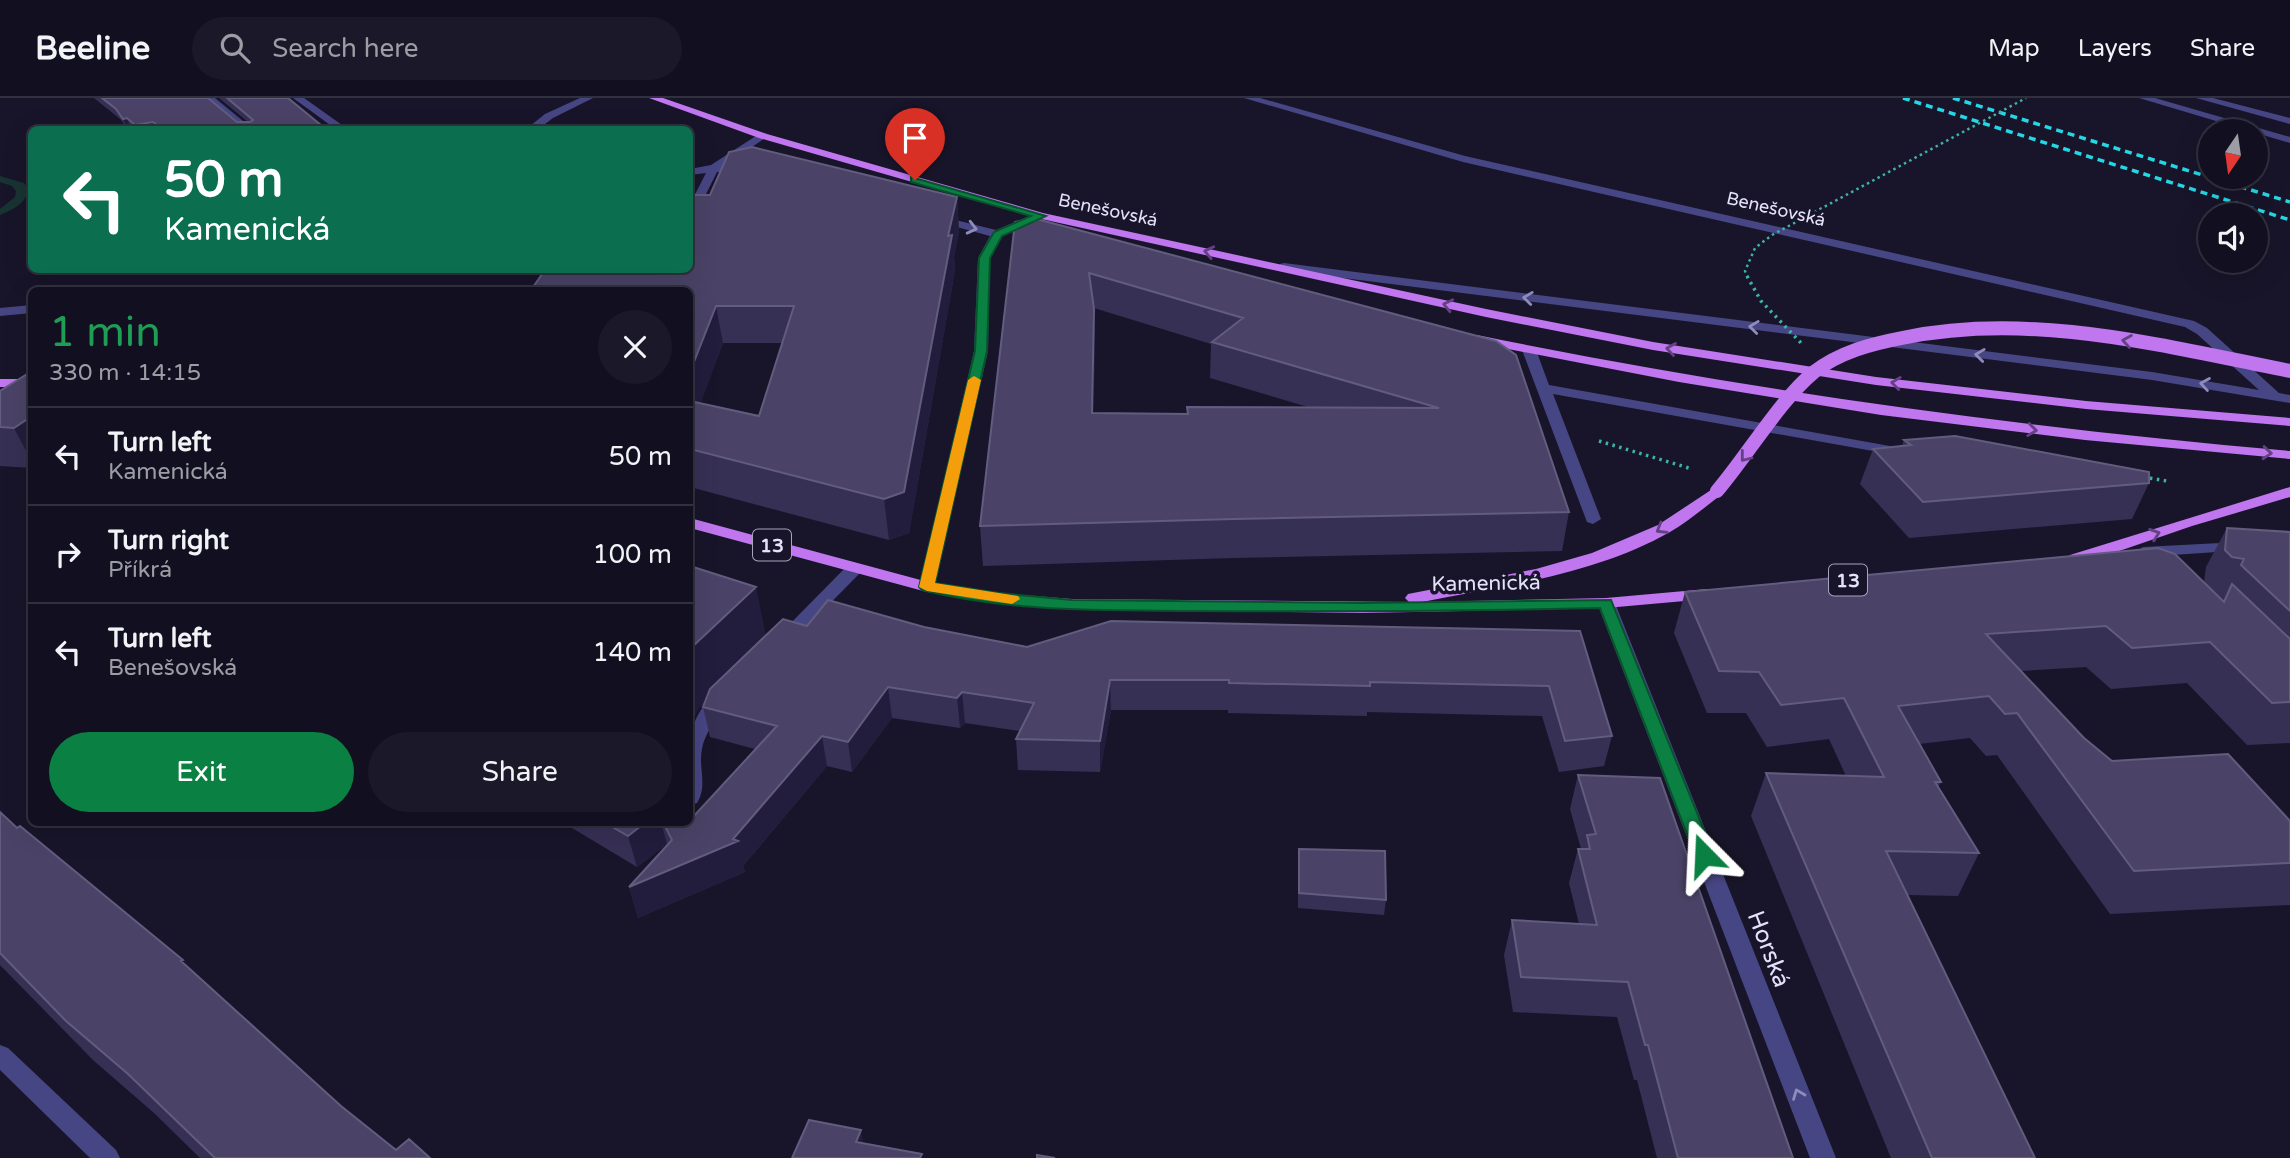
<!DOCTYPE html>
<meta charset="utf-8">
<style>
body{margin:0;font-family:"Varela Round",sans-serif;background:#1b1929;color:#f1f3f6;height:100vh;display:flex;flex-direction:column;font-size:26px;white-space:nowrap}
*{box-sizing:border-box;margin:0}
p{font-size:23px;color:#9c9da5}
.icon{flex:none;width:38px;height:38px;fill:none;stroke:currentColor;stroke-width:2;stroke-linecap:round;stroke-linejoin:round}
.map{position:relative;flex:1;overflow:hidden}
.sheet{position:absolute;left:28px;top:189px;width:665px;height:539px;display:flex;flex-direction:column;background:#121020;border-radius:10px;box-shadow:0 7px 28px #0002,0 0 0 2px #31303e}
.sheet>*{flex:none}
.guide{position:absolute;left:28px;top:28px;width:665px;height:147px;border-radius:10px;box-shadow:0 7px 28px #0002,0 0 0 2px #31303e;background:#0b6e4f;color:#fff;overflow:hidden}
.needle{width:46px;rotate:193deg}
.tools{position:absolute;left:2198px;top:21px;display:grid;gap:14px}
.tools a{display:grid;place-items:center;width:70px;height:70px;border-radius:50%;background:#121020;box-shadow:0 7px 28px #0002,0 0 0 2px #31303e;font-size:35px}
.pin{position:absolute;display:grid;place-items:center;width:60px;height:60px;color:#fff;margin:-72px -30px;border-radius:50% 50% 50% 0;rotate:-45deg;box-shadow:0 0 7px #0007}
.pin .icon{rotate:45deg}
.me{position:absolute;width:77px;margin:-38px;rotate:339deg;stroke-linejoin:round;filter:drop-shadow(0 0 5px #0008)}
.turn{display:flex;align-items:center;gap:24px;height:147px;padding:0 21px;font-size:32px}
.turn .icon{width:91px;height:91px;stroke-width:2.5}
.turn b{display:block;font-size:49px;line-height:60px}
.round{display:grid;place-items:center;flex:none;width:74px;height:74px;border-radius:37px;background:#1b1929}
.headline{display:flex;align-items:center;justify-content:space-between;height:119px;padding:0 21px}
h1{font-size:42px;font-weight:600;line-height:52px;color:#1e9e55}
.action{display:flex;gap:14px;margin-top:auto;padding:14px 21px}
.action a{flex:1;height:80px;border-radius:42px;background:#0b8043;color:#fff;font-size:28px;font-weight:600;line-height:80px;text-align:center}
.action a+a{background:#1b1929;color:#f1f3f6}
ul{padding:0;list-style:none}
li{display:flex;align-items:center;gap:21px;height:98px;padding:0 21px;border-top:2px solid #31303e}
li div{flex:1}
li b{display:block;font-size:26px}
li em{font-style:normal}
header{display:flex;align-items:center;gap:42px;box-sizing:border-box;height:98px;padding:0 35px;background:#121020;border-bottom:2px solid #31303e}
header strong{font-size:33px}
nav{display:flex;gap:38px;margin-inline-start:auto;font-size:24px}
.search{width:490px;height:63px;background:#1b1929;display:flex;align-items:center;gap:18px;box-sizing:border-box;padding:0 24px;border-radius:38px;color:#9c9da5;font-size:26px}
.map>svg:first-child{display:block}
.green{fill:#183432}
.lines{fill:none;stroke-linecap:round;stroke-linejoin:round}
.path{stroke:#40b1a7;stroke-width:3.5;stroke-dasharray:2.5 4.5;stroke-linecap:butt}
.minor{fill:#474684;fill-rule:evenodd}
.major{fill:#bf76ee;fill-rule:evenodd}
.rail{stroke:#25d6e5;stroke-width:3.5;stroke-dasharray:7 5;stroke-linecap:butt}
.path-bridge-far1{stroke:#40b1a7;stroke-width:2.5;stroke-dasharray:2.5 3.5;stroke-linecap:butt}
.path-bridge{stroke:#40b1a7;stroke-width:3.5;stroke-dasharray:2.5 4.5;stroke-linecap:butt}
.major-bridge{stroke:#bf76ee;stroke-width:14}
.wall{fill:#373055;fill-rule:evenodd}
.shaded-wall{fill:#231d3d}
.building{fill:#4a4367;stroke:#625c7e;stroke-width:2;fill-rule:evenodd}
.oneway{stroke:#8e8cba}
.oneway2{stroke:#634182}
.route{fill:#0b8043;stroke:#07532c;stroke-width:2}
.slow{fill:#f59e0b}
.labels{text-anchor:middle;stroke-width:7;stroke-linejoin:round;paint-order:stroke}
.far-street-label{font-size:18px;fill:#e4e2fb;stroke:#18152a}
.shield{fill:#18152a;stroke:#a7a4bc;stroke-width:2}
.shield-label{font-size:19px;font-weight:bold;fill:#e4e2fb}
.street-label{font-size:21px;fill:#e4e2fb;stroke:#18152a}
.near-street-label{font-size:24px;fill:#e4e2fb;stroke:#18152a}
</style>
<header>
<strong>Beeline</strong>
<div class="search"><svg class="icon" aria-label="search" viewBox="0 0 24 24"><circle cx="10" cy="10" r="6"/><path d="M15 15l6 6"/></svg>Search here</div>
<nav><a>Map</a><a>Layers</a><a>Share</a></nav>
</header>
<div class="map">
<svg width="2290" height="1060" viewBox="0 0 2290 1060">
<rect width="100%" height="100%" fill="#18152a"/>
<path class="green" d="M 0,78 L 24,85 L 28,90 C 28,105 12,112 0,117 L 0,111 L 15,99 L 16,93 L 12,88 L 0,84 Z"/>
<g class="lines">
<path class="path" d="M 1599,343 L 1692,371
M 2143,379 L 2167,383"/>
<path class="minor" d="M 204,0 L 215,0 L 254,32 L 242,32 Z
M 293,0 L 304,0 L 349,32 L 337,32 Z
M 580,0 L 593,0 L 553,20 L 537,32 L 525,32 L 545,16 Z
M 1244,0 L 1260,0 L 1465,58 L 2194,223 L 2207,230 L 2279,295 L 2290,297 L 2290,305 L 2152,282 L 1280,172 L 1280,166 L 1284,165 L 2152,274 L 2259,292 L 2197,236 L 2185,229 L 1463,64 Z
M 2139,0 L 2155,0 L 2290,39 L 2290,45 Z
M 2196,0 L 2213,0 L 2290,20 L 2290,26 Z
M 759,36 L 768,38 L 724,68 L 749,72 L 749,76 L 717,74 L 696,116 L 690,119 L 690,106 L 706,75 L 690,77 L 690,71 L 711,67 Z
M 935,117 L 996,132 L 1030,118 L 1040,120 L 1002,138 L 990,160 L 988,253 L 935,489 L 927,494 L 919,489 L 974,253 L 978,160 L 990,138 L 931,122 L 929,120 Z
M 32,207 L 32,215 L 0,218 L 0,210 Z
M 1529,248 L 1536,252 L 1549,287 L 1901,350 L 1908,354 L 1901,358 L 1553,296 L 1601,421 L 1593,426 L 1587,424 L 1522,252 Z
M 2240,444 L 2246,446 L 2248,449 L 2246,452 L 2143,459 L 2135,454 L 2143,449 Z
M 855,465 L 863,470 L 861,474 L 790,546 L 778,546 L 775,542 L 778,538 L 849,466 Z
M 1606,500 L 1615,505 L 1836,1060 L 1810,1060 L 1597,505 Z
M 721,597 L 728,599 L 730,603 C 720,619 706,630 702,651 C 698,670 708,687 697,705 L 690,707 C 687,676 682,608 721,597 Z
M 0,947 L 8,950 L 116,1052 L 120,1060 L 90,1060 L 0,972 Z"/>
<path class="major" d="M 649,0 L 663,0 L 767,36 L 1043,115 L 1486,211 L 1653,244 L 1876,279 L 2086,303 L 2290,320 L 2290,328 L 2086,311 L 1876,287 L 1653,252 L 1486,219 L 1037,120 L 759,40 Z
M 1477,237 C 1746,292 2016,329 2290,353 L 2290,361 L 2085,342 L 1881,317 L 1679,284 L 1472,244 L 1472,238 Z
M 0,281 L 32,281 L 32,289 L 0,289 Z
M 1717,388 L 1722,390 L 1725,393 L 1722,396 C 1705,409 1689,423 1670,434 C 1596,476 1505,488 1422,504 L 1606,500 L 1707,491 L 1716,496 L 1707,501 L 1606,510 L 1362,515 L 1072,511 L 999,505 L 927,494 L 690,430 L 690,420 L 928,484 L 999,495 L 1072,501 L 1409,504 L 1405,500 L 1408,496 L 1536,471 L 1592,455 L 1658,427 Z
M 2290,389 L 2290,399 L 2192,428 L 2096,461 L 2076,465 L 2068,460 L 2070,457 Z"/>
<path class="rail" d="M 1903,0 L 2290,122
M 1953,0 L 2290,104"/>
<path class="path-bridge-far1" d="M 1748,180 L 1745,173 L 1755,150 L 1772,137 L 2026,0"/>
<path class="path-bridge" d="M 1747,178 L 1761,203 L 1801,245"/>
<path class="major-bridge" d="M 1717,393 C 1747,358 1780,302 1814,274 C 1840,254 1871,246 1902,240 C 2032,213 2163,248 2290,273"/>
</g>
<path class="wall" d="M 94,0 L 208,0 L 237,24 L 248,24 L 219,0 L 288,0 L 327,32 L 128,31 L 120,21 Z
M 957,99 L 959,134 L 954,159 L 955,172 L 909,435 L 889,442 L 690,389 L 690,172 ZM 723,245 L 782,245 L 759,318 L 700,306 Z
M 1015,124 L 1496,243 L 1569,414 L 1562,453 L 1232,460 L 983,468 L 980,428 ZM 1094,210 L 1211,246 L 1210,280 L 1308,309 L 1187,309 L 1187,316 L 1093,315 L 1095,246 Z
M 32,273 L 32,370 L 0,368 L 0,293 Z
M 1904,342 L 2149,385 L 2132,421 L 1909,440 L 1860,386 L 1873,351 L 1902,348 Z
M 2227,430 L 2290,434 L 2290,645 L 2247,647 L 2187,585 L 2111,591 L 2086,569 L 2021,573 L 2084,640 L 2112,663 L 2290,723 L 2290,807 L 2110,816 L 1997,657 L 1986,658 L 1970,640 L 1919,646 L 1941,684 L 1938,689 L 1979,755 L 1958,798 L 1907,797 L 2035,1060 L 1891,1060 L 1751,718 L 1766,675 L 1846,678 L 1829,641 L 1767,649 L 1746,615 L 1707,615 L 1674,535 L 1685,494 L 2204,485 L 2206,469 Z
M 690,468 L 766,537 L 807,528 L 924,529 L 1027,549 L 1580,533 L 1612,638 L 1604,668 L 1559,674 L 1542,618 L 1367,614 L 1367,618 L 1228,615 L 1228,612 L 1111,612 L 1100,674 L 1018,672 L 1016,641 L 1020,633 L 965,625 L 960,630 L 892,620 L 852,674 L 827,668 L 743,768 L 745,774 L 638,820 L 629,789 L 667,747 L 667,746 L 637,769 L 562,724 L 690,724 L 693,719 L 755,651 L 710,639 L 703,609 L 704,605 L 699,610 Z
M 1578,677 L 1793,1060 L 1657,1060 L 1637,982 L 1634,982 L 1617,919 L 1513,914 L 1504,857 L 1512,822 L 1579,826 L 1569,785 L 1578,751 L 1581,751 L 1570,711 Z
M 0,714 L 17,730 L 187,869 L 341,1008 L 396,1052 L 430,1060 L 200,1060 L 154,1015 L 93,962 L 0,867 Z
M 1299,751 L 1386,802 L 1384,817 L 1298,810 L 1298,766 Z"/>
<path class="shaded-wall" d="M 127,20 L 131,31 L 128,31 L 123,21 Z
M 153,24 L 156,32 L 137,32 L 135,27 Z
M 957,99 L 959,134 L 954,159 L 955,172 L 909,435 L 889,442 L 884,401 Z
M 716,208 L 723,245 L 690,334 L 690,274 Z
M 1094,211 L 1095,246 L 1093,352 L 1092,315 Z
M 32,318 L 32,364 L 14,330 Z
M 756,489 L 767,543 L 699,610 L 690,629 L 690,551 Z
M 1110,582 L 1111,612 L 1100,674 L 1100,643 Z
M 888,589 L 892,620 L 852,674 L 848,644 Z
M 962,594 L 965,625 L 960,630 L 957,600 Z
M 822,638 L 827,668 L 743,768 L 745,774 L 638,820 L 629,789 L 733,741 Z
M 646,724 L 661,724 L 667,746 L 637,769 L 628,738 Z
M 861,1032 L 865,1054 L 856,1044 Z"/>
<path class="building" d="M 102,0 L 208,0 L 237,24 L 250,24 L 253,22 L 227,0 L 288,0 L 327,32 L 163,32 L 153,24 L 135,27 L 127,20 L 123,21 L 116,11 Z
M 752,49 L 957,99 L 948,138 L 952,137 L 904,394 L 884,401 L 690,351 L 690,303 L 759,318 L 794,208 L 716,208 L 690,274 L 690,192 L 531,192 L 545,172 L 690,172 L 690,97 L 710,97 L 729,54 Z
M 1033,120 L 1496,243 L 1516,257 L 1569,414 L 1234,421 L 980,428 L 1015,124 ZM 1089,175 L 1243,220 L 1212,244 L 1439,310 L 1187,309 L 1188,316 L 1092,315 L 1094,211 Z
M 32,273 L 32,318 L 14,330 L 0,329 L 0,293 Z
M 1955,338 L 2149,374 L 2149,385 L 1923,404 L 1873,351 L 1911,347 L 1904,342 Z
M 2227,430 L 2290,434 L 2290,513 L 2241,467 L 2244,461 L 2232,459 L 2225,452 Z
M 2158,450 L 2175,456 L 2224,504 L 2232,486 L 2290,541 L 2290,604 L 2272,605 L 2210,544 L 2132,550 L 2106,528 L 1986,536 L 2084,640 L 2112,663 L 2228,656 L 2290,723 L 2290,765 L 2134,773 L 2017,615 L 2005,616 L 1989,598 L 1898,608 L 1941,684 L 1935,684 L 1979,755 L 1886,753 L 2035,1060 L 1932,1060 L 1766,675 L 1884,679 L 1844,600 L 1781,607 L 1759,574 L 1719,573 L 1685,494 Z
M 690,468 L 756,489 L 690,551 Z
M 828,502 L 924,529 L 1027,549 L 1111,523 L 1580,533 L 1612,638 L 1565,643 L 1549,588 L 1370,584 L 1370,588 L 1229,585 L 1229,582 L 1110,582 L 1100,643 L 1016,641 L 1034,605 L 962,594 L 957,600 L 888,589 L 848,644 L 822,638 L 733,741 L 738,743 L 629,789 L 672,742 L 663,724 L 690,724 L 690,717 L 693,719 L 777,628 L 703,609 L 710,591 L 783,521 L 807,528 Z
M 1578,677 L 1660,680 L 1793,1060 L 1678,1060 L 1648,947 L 1645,947 L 1628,884 L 1521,879 L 1512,822 L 1597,827 L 1578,751 L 1590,751 L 1587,737 L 1596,736 Z
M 0,714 L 17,730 L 20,728 L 183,862 L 181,863 L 341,1008 L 396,1052 L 409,1041 L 430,1060 L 215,1060 L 128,976 L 66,923 L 0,855 Z
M 604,724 L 646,724 L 628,738 Z
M 1299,751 L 1385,753 L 1386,802 L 1299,795 Z
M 809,1022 L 861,1032 L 856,1044 L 922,1056 L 920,1060 L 792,1060 Z
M 1037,1057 L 1055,1060 L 1037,1060 Z"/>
<defs><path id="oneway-chevron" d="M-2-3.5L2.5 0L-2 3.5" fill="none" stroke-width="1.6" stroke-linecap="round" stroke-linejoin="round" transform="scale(1.75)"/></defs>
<g class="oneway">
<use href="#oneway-chevron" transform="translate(972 130) rotate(14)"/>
<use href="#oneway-chevron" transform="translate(1528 200) rotate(-173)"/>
<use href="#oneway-chevron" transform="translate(1754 229) rotate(-173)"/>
<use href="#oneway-chevron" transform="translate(1980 257) rotate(-173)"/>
<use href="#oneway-chevron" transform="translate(2205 286) rotate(-171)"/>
<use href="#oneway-chevron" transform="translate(1798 996) rotate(-111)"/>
</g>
<g class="oneway2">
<use href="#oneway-chevron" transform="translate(1209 154) rotate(-168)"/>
<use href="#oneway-chevron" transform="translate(1448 207) rotate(-167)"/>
<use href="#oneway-chevron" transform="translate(2127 243) rotate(-171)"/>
<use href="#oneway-chevron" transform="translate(1671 251) rotate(-171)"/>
<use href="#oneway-chevron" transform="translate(1896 285) rotate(-173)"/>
<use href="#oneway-chevron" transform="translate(2032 332) rotate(7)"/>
<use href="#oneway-chevron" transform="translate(2267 355) rotate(5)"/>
<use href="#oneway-chevron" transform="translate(1745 359) rotate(128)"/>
<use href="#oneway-chevron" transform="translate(1661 431) rotate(149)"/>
<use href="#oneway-chevron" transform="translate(2155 436) rotate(-19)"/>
</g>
<path class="route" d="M 911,79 L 1046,118 L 1002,138 L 990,160 L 987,253 L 935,485 L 999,495 L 1072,502 L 1362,505 L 1611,502 L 1714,757 L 1711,762 L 1698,762 L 1695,757 L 1600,510 C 1463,513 1327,514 1191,513 C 1102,512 1009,514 922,492 L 919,489 L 975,253 L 979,160 L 994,134 L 1031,118 L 911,84 Z"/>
<path class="slow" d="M 974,278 L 981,282 L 935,485 L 1018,498 L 1020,501 L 1012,506 L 927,493 L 919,489 L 968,282 Z"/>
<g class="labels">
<g class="far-street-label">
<text transform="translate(1776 111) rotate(13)" y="6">Benešovská</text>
<text transform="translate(1108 112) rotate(12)" y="6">Benešovská</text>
</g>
<g class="shield">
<rect x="753" y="431.5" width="38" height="31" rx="5"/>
<rect x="1829" y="466.5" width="38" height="31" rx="5"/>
</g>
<g class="shield-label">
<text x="772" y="454">13</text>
<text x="1848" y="489">13</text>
</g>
<g class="street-label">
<text transform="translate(1486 485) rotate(-1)" y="7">Kamenická</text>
</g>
<g class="near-street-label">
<text transform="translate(1769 851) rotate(69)" y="8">Horská</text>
</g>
</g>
</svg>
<div class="tools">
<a><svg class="needle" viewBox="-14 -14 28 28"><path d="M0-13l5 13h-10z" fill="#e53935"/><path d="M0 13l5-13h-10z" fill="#9c9da5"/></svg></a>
<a><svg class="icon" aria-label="sound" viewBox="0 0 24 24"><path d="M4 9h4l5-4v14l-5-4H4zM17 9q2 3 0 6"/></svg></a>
</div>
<div class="pin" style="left:915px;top:82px;background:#d93025"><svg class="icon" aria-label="arrive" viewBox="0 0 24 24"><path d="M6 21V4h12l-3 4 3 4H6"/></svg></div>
<svg class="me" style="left:1704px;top:757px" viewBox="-20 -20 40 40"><path d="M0-17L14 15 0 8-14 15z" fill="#0b8043" stroke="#fff" stroke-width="4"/></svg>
<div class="guide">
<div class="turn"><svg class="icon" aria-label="left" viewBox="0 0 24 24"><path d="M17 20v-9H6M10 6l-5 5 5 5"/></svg><div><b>50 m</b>Kamenická</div></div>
</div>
<section class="sheet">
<div class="headline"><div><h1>1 min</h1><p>330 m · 14:15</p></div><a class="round"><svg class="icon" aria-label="close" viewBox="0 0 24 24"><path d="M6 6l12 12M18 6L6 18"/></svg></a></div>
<ul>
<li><svg class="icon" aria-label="left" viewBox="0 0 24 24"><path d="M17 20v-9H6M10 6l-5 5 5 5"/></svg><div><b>Turn left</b><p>Kamenická</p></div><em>50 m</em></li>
<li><svg class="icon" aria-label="right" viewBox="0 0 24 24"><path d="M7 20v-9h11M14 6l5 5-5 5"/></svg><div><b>Turn right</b><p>Příkrá</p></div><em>100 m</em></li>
<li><svg class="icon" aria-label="left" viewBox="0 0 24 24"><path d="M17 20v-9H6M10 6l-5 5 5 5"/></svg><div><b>Turn left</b><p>Benešovská</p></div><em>140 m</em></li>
</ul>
<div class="action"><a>Exit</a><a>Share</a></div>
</section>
</div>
